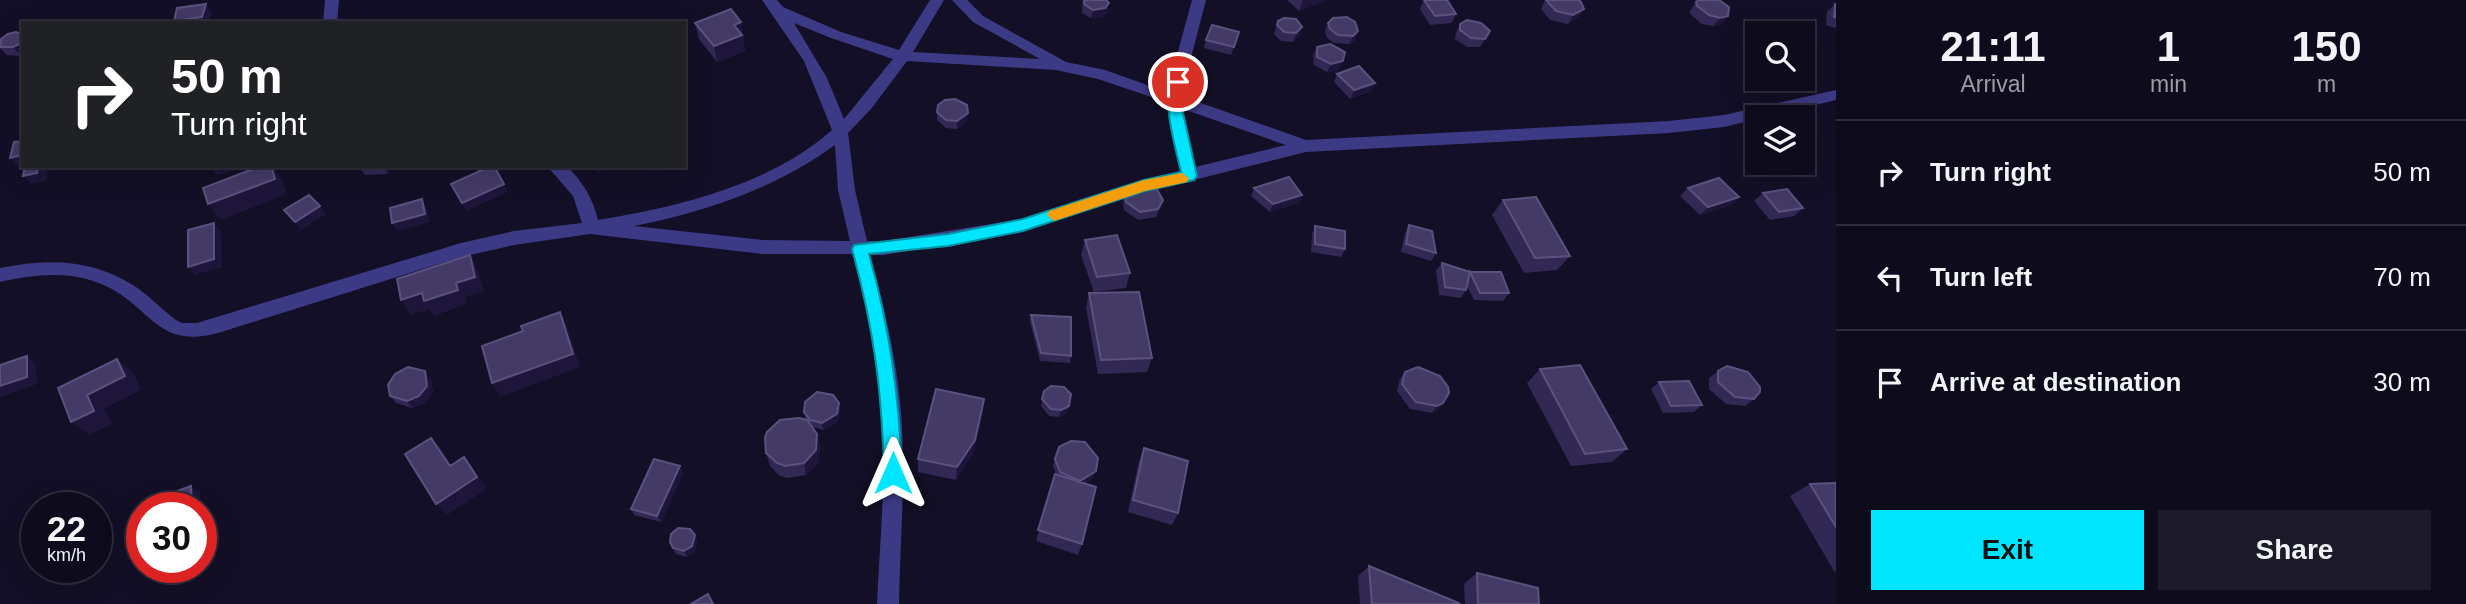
<!DOCTYPE html>
<style>
body{margin:0;font-family:Arial,sans-serif;background:#1c1929;color:#f1f3f6;height:100vh;display:flex;flex-direction:column;font-size:26px;white-space:nowrap}
*{box-sizing:border-box;margin:0}
p{font-size:23px;color:#9b9ba3}
.icon{flex:none;width:38px;height:38px;fill:none;stroke:currentColor;stroke-width:2;stroke-linecap:round;stroke-linejoin:round}
.map{position:relative;flex:1;overflow:hidden}
.side{display:flex;flex-direction:column;background:#0e0b1c;width:630px}
.side>*{flex:none}
.banner{position:absolute;left:21px;top:21px;width:665px;height:147px;border-radius:0px;box-shadow:0 7px 28px #0002,0 0 0 2px #2e2b3b;background:#202124;color:#fff;overflow:hidden}
.tools{position:absolute;left:1745px;top:21px;display:grid;gap:14px}
.tools a{display:grid;place-items:center;width:70px;height:70px;border-radius:0px;background:#0e0b1c;box-shadow:0 7px 28px #0002,0 0 0 2px #2e2b3b;font-size:35px}
.speed{position:absolute;left:21px;top:492px;display:flex;gap:14px;font-size:35px;font-weight:700;text-align:center}
.speed>*{display:grid;place-content:center;width:91px;height:91px;border-radius:50%;background:#0e0b1c;box-shadow:0 7px 28px #0002,0 0 0 2px #2e2b3b;line-height:1}
.speed small{font-size:18px;font-weight:400}
.speed .limit{border:10px solid #d22;background:#fff;color:#111}
.pin{position:absolute;display:grid;place-items:center;width:60px;height:60px;color:#fff;margin:-30px;border:4px solid #fff;border-radius:50%;box-shadow:0 2px 7px #0007}
.me{position:absolute;width:77px;margin:-38px;rotate:0deg;stroke-linejoin:round;filter:drop-shadow(0 0 5px #0008)}
.turn{display:flex;align-items:center;gap:24px;height:147px;padding:0 35px;font-size:32px}
.turn .icon{width:91px;height:91px;stroke-width:2.5}
.turn b{display:block;font-size:49px;line-height:60px}
.eta{display:flex;justify-content:space-evenly;align-items:center;height:119px;text-align:center}
.eta b{font-size:42px;font-weight:600;line-height:49px}
.primary-button{display:flex;gap:14px;margin-top:auto;padding:14px 35px}
.primary-button a{flex:1;height:80px;border-radius:0px;background:#00e5ff;color:#111;font-size:28px;font-weight:600;line-height:80px;text-align:center}
.primary-button a+a{background:#1c1929;color:#f1f3f6}
ul{padding:0;list-style:none}
li{display:flex;align-items:center;gap:21px;height:105px;padding:0 35px;border-top:2px solid #2e2b3b}
li div{flex:1}
li b{display:block;font-size:26px}
li em{font-style:normal}
main{display:flex;flex:1;min-height:0}
.map>svg:first-child{display:block}
.lines{fill:none;stroke-linecap:round;stroke-linejoin:round}
.street{fill:#3d3a85;fill-rule:evenodd}
.wall{fill:#312854}
.shaded-wall{fill:#1d163a}
.building{fill:#433a66;stroke:#5a527e;stroke-width:2}
.route{fill:#00e5ff;stroke:#0095a6;stroke-width:2}
.slow{fill:#f59e0b}
</style>
<main>
<div class="map">
<svg width="1836" height="604" viewBox="0 0 1836 604">
<rect width="100%" height="100%" fill="#130f26"/>
<g class="lines">
<path class="street" d="M 325,0 L 339,0 L 337,23 L 323,23 Z
M 762,0 L 777,0 L 783,7 L 841,32 L 899,50 L 930,0 L 944,0 L 913,52 L 1040,59 L 973,22 L 952,0 L 967,0 L 983,16 L 1066,62 L 1105,70 L 1167,92 L 1192,0 L 1206,0 L 1181,96 L 1306,140 L 1669,121 L 1724,115 L 1836,90 L 1836,100 L 1724,127 L 1669,133 L 1306,152 L 1145,192 L 1023,231 L 884,255 L 870,255 C 883,303 895,351 900,401 C 907,468 900,537 899,604 L 877,604 C 880,537 887,468 882,401 C 877,351 865,303 853,254 L 763,254 L 590,234 L 514,245 L 461,257 L 218,333 C 157,349 153,309 106,286 C 72,270 35,274 0,282 L 0,268 C 47,258 92,259 133,285 C 149,295 161,309 176,320 L 182,323 L 197,323 L 461,243 L 514,231 L 582,223 L 573,196 L 547,166 L 566,166 C 583,181 593,199 598,220 C 678,207 770,185 832,130 L 804,61 ZM 794,23 L 831,38 L 893,59 L 844,119 L 827,78 ZM 907,61 L 1056,70 L 1098,79 L 1166,102 L 1180,171 L 1023,219 L 884,241 L 867,241 L 855,190 L 848,133 L 871,109 ZM 1183,109 L 1286,145 L 1195,167 ZM 835,145 L 838,190 L 850,241 L 763,240 L 634,226 C 705,212 776,188 835,145 Z"/>
</g>
<path class="wall" d="M 1083,0 L 1109,3 L 1107,12 L 1103,17 L 1091,18 L 1082,13 Z
M 1287,0 L 1327,0 L 1299,11 Z
M 1424,0 L 1456,14 L 1452,23 L 1430,25 L 1420,9 Z
M 1545,0 L 1579,0 L 1584,9 L 1578,17 L 1568,24 L 1550,20 L 1541,9 Z
M 1696,2 L 1728,16 L 1721,24 L 1713,26 L 1702,24 L 1690,14 L 1690,11 Z
M 1835,4 L 1836,4 L 1836,28 L 1826,25 L 1827,12 Z
M 1347,17 L 1355,40 L 1349,44 L 1334,43 L 1327,38 L 1325,31 L 1328,23 Z
M 1278,21 L 1302,27 L 1299,36 L 1293,42 L 1281,41 L 1274,34 Z
M 741,22 L 744,38 L 743,39 L 745,51 L 717,62 L 699,39 L 695,23 Z
M 1460,24 L 1490,31 L 1480,47 L 1467,47 L 1455,39 L 1456,33 Z
M 16,32 L 21,56 L 7,55 L 0,48 L 0,41 Z
M 1239,32 L 1231,55 L 1204,48 L 1206,40 Z
M 1317,47 L 1339,70 L 1327,72 L 1314,65 L 1313,55 Z
M 1337,74 L 1375,83 L 1371,91 L 1350,99 L 1334,82 Z
M 937,112 L 967,121 L 957,129 L 946,128 L 937,120 Z
M 391,166 L 388,174 L 365,175 L 359,167 Z
M 1254,188 L 1302,195 L 1299,203 L 1270,212 L 1251,196 Z
M 1688,188 L 1739,197 L 1731,205 L 1700,215 L 1680,196 Z
M 1125,192 L 1163,200 L 1161,208 L 1156,217 L 1138,220 L 1124,210 L 1123,200 Z
M 1763,193 L 1803,208 L 1794,216 L 1770,220 L 1754,201 Z
M 1503,200 L 1570,256 L 1557,270 L 1524,273 L 1492,215 Z
M 1409,225 L 1436,253 L 1431,261 L 1401,252 L 1405,233 Z
M 1315,226 L 1345,249 L 1341,257 L 1311,252 L 1312,234 Z
M 1085,240 L 1130,273 L 1126,288 L 1094,292 L 1081,255 Z
M 1442,263 L 1470,272 L 1509,293 L 1503,301 L 1474,300 L 1467,286 L 1466,290 L 1461,298 L 1439,295 L 1436,270 Z
M 1089,293 L 1152,358 L 1147,372 L 1098,374 L 1086,308 Z
M 1031,315 L 1071,356 L 1070,363 L 1040,361 L 1030,322 Z
M 1540,369 L 1627,449 L 1612,462 L 1571,466 L 1527,383 Z
M 1718,371 L 1754,399 L 1745,406 L 1726,404 L 1709,389 L 1709,378 Z
M 1405,372 L 1440,376 L 1438,410 L 1432,413 L 1410,409 L 1397,391 L 1400,379 Z
M 431,378 L 433,393 L 425,403 L 412,408 L 396,403 L 390,396 Z
M 1659,382 L 1702,405 L 1694,412 L 1663,413 L 1651,389 Z
M 1044,391 L 1069,406 L 1067,413 L 1059,417 L 1049,416 L 1041,406 Z
M 984,399 L 983,412 L 973,453 L 956,480 L 918,472 L 918,459 Z
M 840,410 L 838,421 L 823,430 L 813,427 L 820,446 L 818,463 L 806,475 L 788,478 L 780,476 L 770,466 L 766,453 L 806,420 L 804,412 Z
M 1144,448 L 1178,513 L 1172,525 L 1128,512 L 1139,461 Z
M 1055,459 L 1094,477 L 1085,483 L 1082,544 L 1078,555 L 1036,541 L 1056,474 L 1053,466 Z
M 683,473 L 661,522 L 634,515 L 631,509 Z
M 1836,483 L 1836,571 L 1834,571 L 1790,496 L 1810,484 Z
M 695,535 L 697,541 L 695,552 L 687,557 L 676,554 L 670,542 Z
M 1369,566 L 1460,604 L 1360,604 L 1358,576 Z
M 1477,573 L 1539,604 L 1465,604 L 1464,584 Z"/>
<path class="shaded-wall" d="M 1303,0 L 1327,0 L 1299,11 Z
M 1109,3 L 1107,12 L 1103,17 L 1091,18 L 1093,10 Z
M 206,4 L 212,13 L 209,23 L 175,23 L 174,21 Z
M 1584,9 L 1578,17 L 1568,24 L 1573,15 Z
M 1728,16 L 1721,24 L 1713,26 L 1720,18 Z
M 741,22 L 744,38 L 743,39 L 745,51 L 717,62 L 714,46 L 734,25 Z
M 1302,27 L 1299,36 L 1293,42 L 1296,33 Z
M 1358,31 L 1355,40 L 1349,44 L 1353,36 Z
M 23,40 L 23,55 L 21,56 L 13,47 Z
M 1343,61 L 1339,70 L 1327,72 L 1331,64 Z
M 1375,83 L 1371,91 L 1350,99 L 1354,90 Z
M 968,113 L 967,121 L 957,129 L 957,121 Z
M 23,155 L 23,165 L 18,166 L 10,158 Z
M 38,166 L 46,166 L 48,168 L 46,181 L 32,184 L 23,176 Z
M 213,166 L 249,166 L 217,175 L 210,167 Z
M 271,166 L 272,166 L 281,178 L 287,194 L 221,220 L 208,204 Z
M 383,166 L 391,166 L 388,174 Z
M 596,166 L 612,166 L 598,173 Z
M 504,184 L 508,192 L 466,211 L 462,203 Z
M 1302,195 L 1299,203 L 1270,212 L 1273,204 Z
M 1739,197 L 1731,205 L 1700,215 L 1708,207 Z
M 422,199 L 426,207 L 430,222 L 397,231 L 392,223 Z
M 1163,200 L 1161,208 L 1156,217 L 1158,209 Z
M 320,206 L 326,214 L 301,230 L 295,222 Z
M 214,223 L 221,231 L 222,267 L 195,275 L 188,267 Z
M 470,255 L 478,270 L 484,291 L 465,297 L 467,304 L 434,316 L 429,309 L 411,315 L 401,300 L 456,283 Z
M 560,312 L 567,326 L 580,367 L 501,397 L 492,383 Z
M 27,356 L 36,364 L 37,384 L 1,397 L 0,396 L 0,386 Z
M 117,359 L 133,372 L 141,390 L 105,408 L 112,424 L 89,435 L 71,422 L 87,395 Z
M 425,371 L 431,378 L 433,393 L 425,403 L 412,408 L 407,401 Z
M 984,399 L 983,412 L 973,453 L 956,480 L 957,467 Z
M 839,403 L 840,410 L 838,421 L 823,430 L 822,423 Z
M 1443,403 L 1438,410 L 1432,413 L 1437,406 Z
M 1069,406 L 1067,413 L 1059,417 L 1061,410 Z
M 817,434 L 820,446 L 818,463 L 806,475 L 804,463 Z
M 431,438 L 442,450 L 460,479 L 450,466 Z
M 464,457 L 487,489 L 447,515 L 436,504 Z
M 680,466 L 683,473 L 661,522 L 657,516 Z
M 1096,471 L 1094,477 L 1078,487 L 1080,481 Z
M 191,486 L 200,492 L 200,508 L 192,508 Z
M 695,535 L 697,541 L 695,552 L 687,557 L 684,551 Z"/>
<path class="building" d="M 1084,0 L 1106,0 L 1109,3 L 1105,8 L 1093,10 L 1084,4 Z
M 1424,0 L 1447,0 L 1456,14 L 1435,16 Z
M 1546,0 L 1579,0 L 1581,2 L 1584,9 L 1573,15 L 1556,11 Z
M 1699,0 L 1719,0 L 1729,7 L 1728,16 L 1720,18 L 1709,15 L 1697,6 L 1696,2 Z
M 206,4 L 202,17 L 174,21 L 177,8 Z
M 1835,4 L 1836,4 L 1836,17 L 1834,17 Z
M 731,9 L 741,22 L 734,25 L 742,35 L 714,46 L 695,23 Z
M 1347,17 L 1355,22 L 1358,31 L 1353,36 L 1338,35 L 1330,29 L 1328,23 L 1333,18 Z
M 1284,18 L 1296,19 L 1302,27 L 1296,33 L 1284,32 L 1277,25 L 1278,21 Z
M 193,20 L 193,23 L 181,23 Z
M 1467,20 L 1481,23 L 1490,31 L 1485,39 L 1471,38 L 1460,30 L 1460,24 Z
M 1212,25 L 1239,32 L 1234,47 L 1206,40 Z
M 16,32 L 23,35 L 21,43 L 13,47 L 0,47 L 1,39 L 8,34 Z
M 1330,44 L 1345,52 L 1343,61 L 1331,64 L 1317,57 L 1317,47 Z
M 1359,66 L 1375,83 L 1354,90 L 1337,74 Z
M 955,99 L 967,105 L 968,113 L 957,121 L 946,120 L 937,112 L 938,105 L 945,100 Z
M 23,141 L 23,155 L 10,158 L 14,142 Z
M 25,166 L 38,166 L 37,173 L 23,176 Z
M 261,166 L 271,166 L 275,179 L 208,204 L 203,188 Z
M 491,166 L 494,166 L 504,184 L 462,203 L 451,184 Z
M 1289,177 L 1302,195 L 1273,204 L 1254,188 Z
M 1719,178 L 1739,197 L 1708,207 L 1688,188 Z
M 1142,183 L 1155,186 L 1163,200 L 1158,209 L 1140,212 L 1126,202 L 1125,192 L 1131,185 Z
M 1787,189 L 1803,208 L 1779,212 L 1763,193 Z
M 309,195 L 320,206 L 295,222 L 284,210 Z
M 1536,197 L 1570,256 L 1535,258 L 1503,200 Z
M 422,199 L 425,214 L 392,223 L 390,208 Z
M 214,223 L 214,259 L 188,267 L 188,230 Z
M 1409,225 L 1432,231 L 1436,253 L 1406,244 Z
M 1315,226 L 1345,231 L 1345,249 L 1315,244 Z
M 1117,235 L 1130,273 L 1097,277 L 1085,240 Z
M 470,255 L 475,277 L 456,283 L 458,290 L 424,301 L 422,293 L 401,300 L 397,279 Z
M 1442,263 L 1470,272 L 1501,272 L 1509,293 L 1480,293 L 1470,272 L 1466,290 L 1445,287 Z
M 1139,292 L 1152,358 L 1101,360 L 1089,293 Z
M 560,312 L 573,354 L 492,383 L 482,346 L 523,331 L 521,326 Z
M 1031,315 L 1071,317 L 1071,356 L 1041,353 Z
M 27,356 L 27,377 L 0,386 L 0,365 Z
M 117,359 L 125,376 L 87,395 L 94,411 L 71,422 L 58,388 Z
M 1580,365 L 1627,449 L 1585,454 L 1540,369 Z
M 1727,366 L 1748,372 L 1760,387 L 1760,392 L 1754,399 L 1735,397 L 1718,382 L 1718,371 Z
M 408,367 L 425,371 L 427,386 L 419,396 L 407,401 L 390,396 L 388,385 L 395,374 Z
M 1418,367 L 1440,376 L 1448,387 L 1449,393 L 1443,403 L 1437,406 L 1416,402 L 1402,384 L 1405,372 Z
M 1689,381 L 1702,405 L 1671,406 L 1659,382 Z
M 1051,386 L 1064,387 L 1071,394 L 1069,406 L 1061,410 L 1051,409 L 1042,399 L 1044,391 Z
M 936,389 L 984,399 L 975,440 L 957,467 L 918,459 Z
M 817,392 L 833,395 L 839,403 L 837,414 L 822,423 L 810,420 L 804,412 L 805,402 Z
M 799,418 L 807,420 L 817,434 L 816,450 L 804,463 L 785,466 L 777,463 L 766,453 L 765,438 L 767,432 L 780,420 Z
M 431,438 L 450,466 L 464,457 L 477,477 L 436,504 L 405,454 Z
M 1071,441 L 1085,442 L 1098,458 L 1096,471 L 1080,481 L 1060,472 L 1055,459 L 1059,447 Z
M 1144,448 L 1188,461 L 1178,513 L 1133,500 Z
M 654,459 L 680,466 L 657,516 L 631,509 Z
M 1055,474 L 1096,487 L 1082,544 L 1038,530 Z
M 1836,483 L 1836,527 L 1810,484 Z
M 191,486 L 192,508 L 158,508 L 158,498 Z
M 678,528 L 690,529 L 695,535 L 692,546 L 684,551 L 673,548 L 670,542 L 671,534 Z
M 1369,566 L 1459,603 L 1460,604 L 1372,604 Z
M 1477,573 L 1538,588 L 1539,604 L 1478,604 Z
M 708,594 L 713,604 L 691,604 Z"/>
<path class="route" d="M 1178,77 L 1185,82 L 1180,99 L 1197,176 L 1194,180 L 1145,191 L 1023,231 L 948,246 L 869,254 C 890,330 899,394 902,473 L 899,479 L 893,481 L 886,479 L 884,473 C 882,391 874,329 852,249 L 854,245 L 948,234 L 1023,219 L 1144,180 L 1181,172 C 1177,153 1156,85 1178,77 Z"/>
<path class="slow" d="M 1182,173 L 1189,178 L 1187,182 L 1145,191 L 1054,221 L 1047,215 L 1049,211 L 1144,180 Z"/>
</svg>
<div class="tools">
<a><svg class="icon" aria-label="search" viewBox="0 0 24 24"><circle cx="10" cy="10" r="6"/><path d="M15 15l6 6"/></svg></a>
<a><svg class="icon" aria-label="layers" viewBox="0 0 24 24"><path d="M12 4l9 5-9 5-9-5zM3 14l9 5 9-5"/></svg></a>
</div>
<div class="speed"><div>22<small>km/h</small></div><div class="limit">30</div></div>
<div class="pin" style="left:1178px;top:82px;background:#d93025"><svg class="icon" aria-label="arrive" viewBox="0 0 24 24"><path d="M6 21V4h12l-3 4 3 4H6"/></svg></div>
<svg class="me" style="left:893px;top:473px" viewBox="-20 -20 40 40"><path d="M0-17L14 15 0 8-14 15z" fill="#00e5ff" stroke="#fff" stroke-width="4"/></svg>
<div class="banner">
<div class="turn"><svg class="icon" aria-label="right" viewBox="0 0 24 24"><path d="M7 20v-9h11M14 6l5 5-5 5"/></svg><div><b>50 m</b>Turn right</div></div>
</div>
</div>
<section class="side">
<div class="eta">
<div><b>21:11</b><p>Arrival</p></div>
<div><b>1</b><p>min</p></div>
<div><b>150</b><p>m</p></div>
</div>
<ul>
<li><svg class="icon" aria-label="right" viewBox="0 0 24 24"><path d="M7 20v-9h11M14 6l5 5-5 5"/></svg><div><b>Turn right</b></div><em>50 m</em></li>
<li><svg class="icon" aria-label="left" viewBox="0 0 24 24"><path d="M17 20v-9H6M10 6l-5 5 5 5"/></svg><div><b>Turn left</b></div><em>70 m</em></li>
<li><svg class="icon" aria-label="arrive" viewBox="0 0 24 24"><path d="M6 21V4h12l-3 4 3 4H6"/></svg><div><b>Arrive at destination</b></div><em>30 m</em></li>
</ul>
<div class="primary-button"><a>Exit</a><a>Share</a></div>
</section>
</main>
